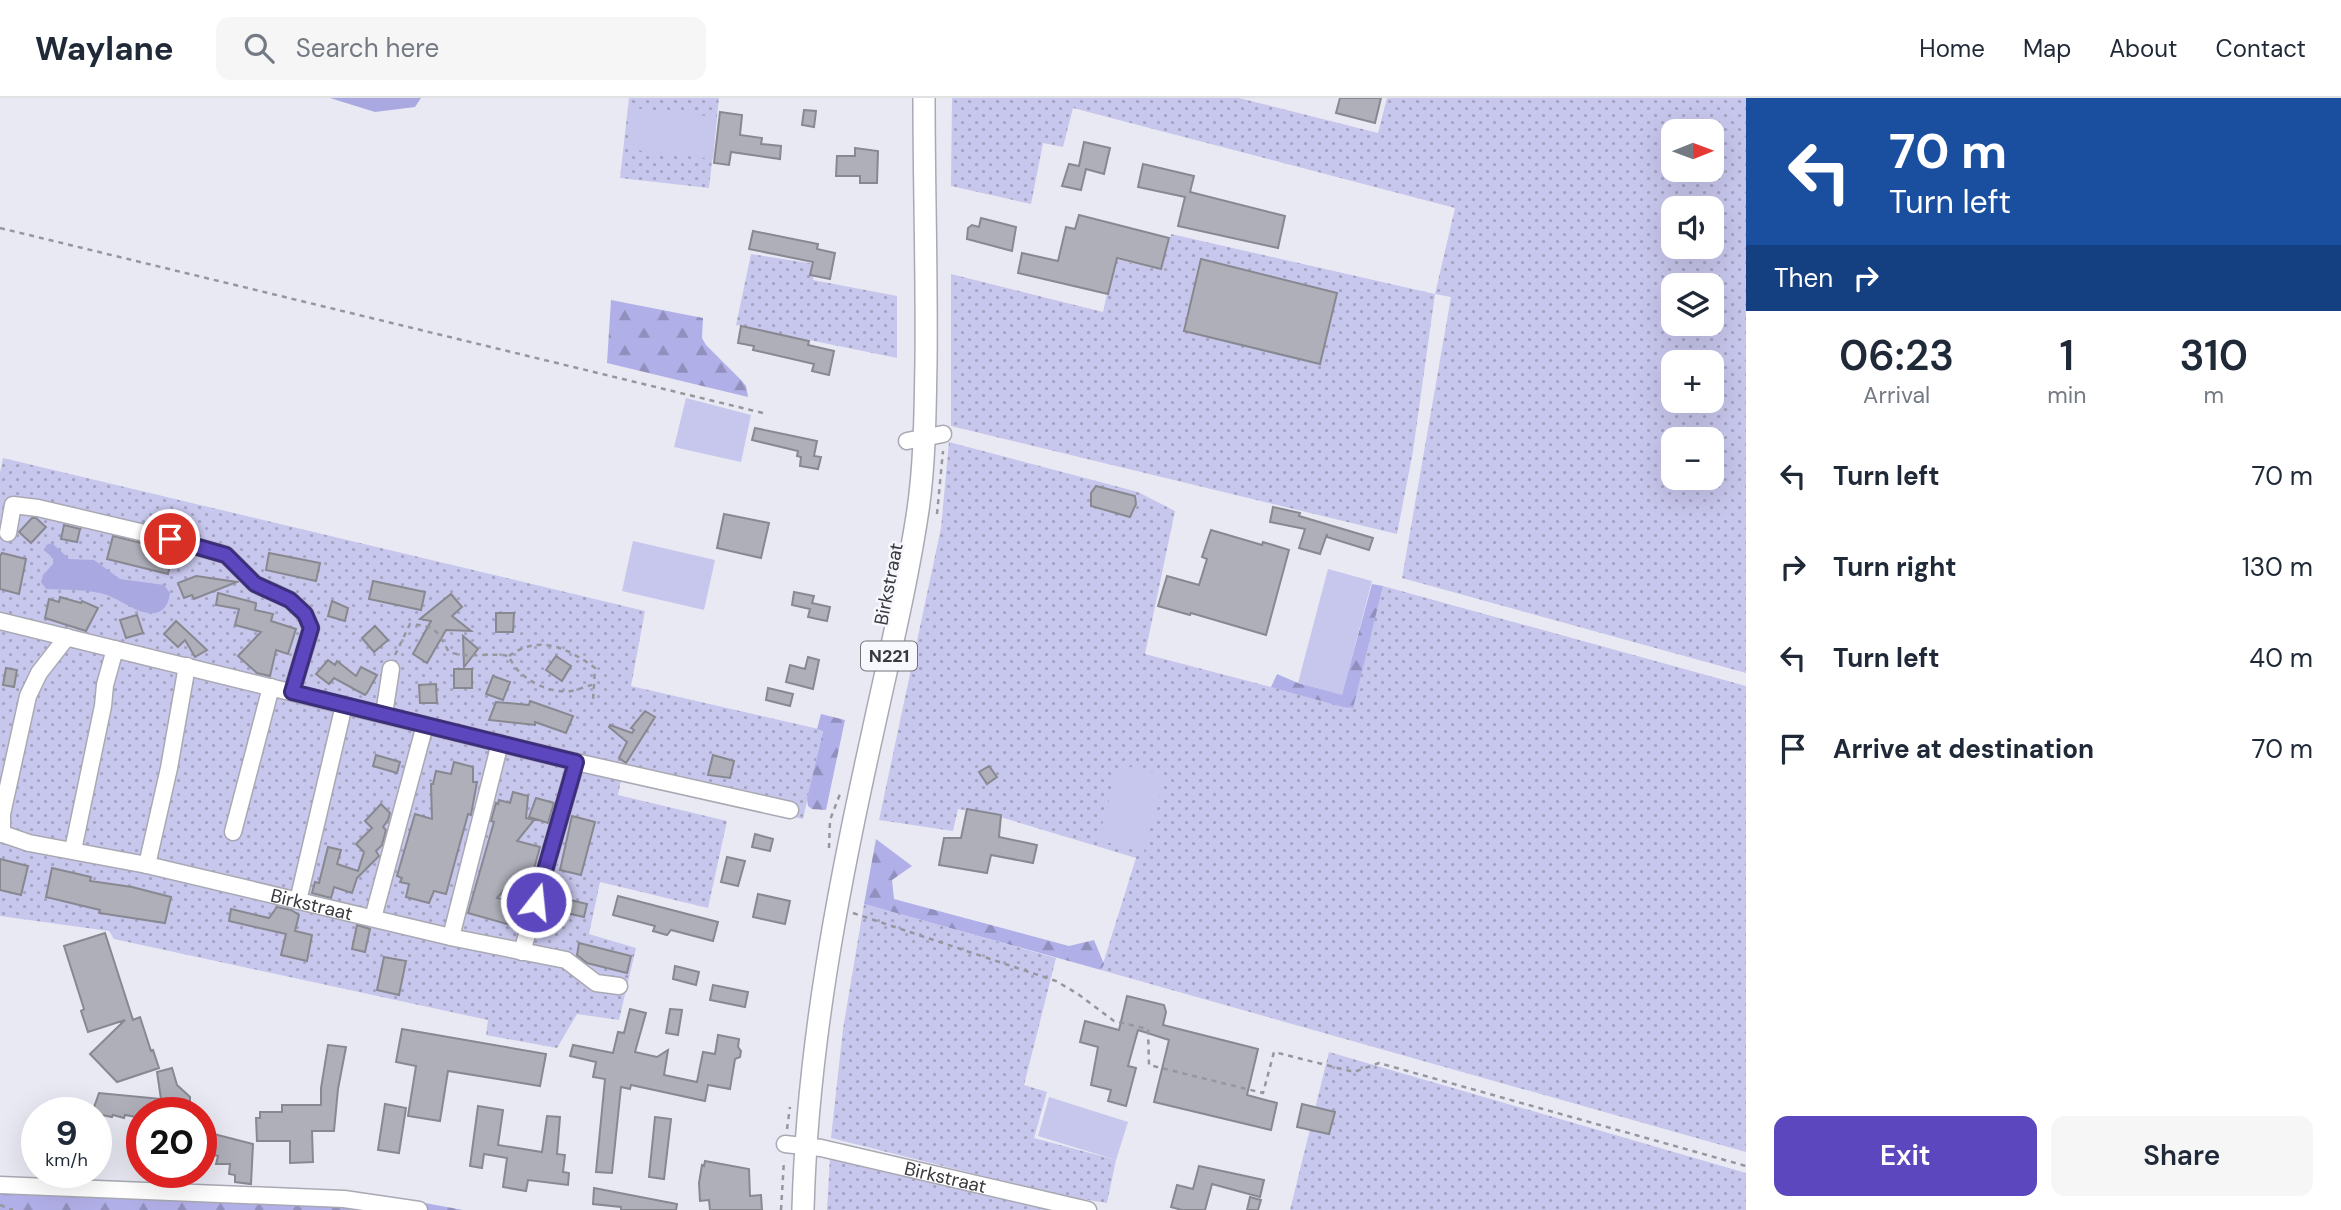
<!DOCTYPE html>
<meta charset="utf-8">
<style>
body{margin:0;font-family:"DM Sans",sans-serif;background:#f6f6f7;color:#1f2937;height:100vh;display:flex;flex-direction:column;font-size:26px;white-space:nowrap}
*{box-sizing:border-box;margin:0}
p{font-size:23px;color:#747a83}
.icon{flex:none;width:38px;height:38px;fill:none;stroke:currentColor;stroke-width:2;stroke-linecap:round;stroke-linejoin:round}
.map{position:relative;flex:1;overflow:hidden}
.side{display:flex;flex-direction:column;background:#fff;width:595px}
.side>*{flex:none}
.banner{background:#1a4fa0;color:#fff;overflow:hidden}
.needle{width:46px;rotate:89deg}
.tools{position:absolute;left:1661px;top:21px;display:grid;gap:14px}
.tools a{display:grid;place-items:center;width:63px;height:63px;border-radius:14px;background:#fff;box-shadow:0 7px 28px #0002;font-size:35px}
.speed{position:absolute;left:21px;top:999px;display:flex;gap:14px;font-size:35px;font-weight:700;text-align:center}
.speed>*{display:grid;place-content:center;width:91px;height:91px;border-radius:50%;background:#fff;box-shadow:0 7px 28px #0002;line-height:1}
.speed small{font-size:18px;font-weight:400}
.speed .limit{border:10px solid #d22;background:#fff;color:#111}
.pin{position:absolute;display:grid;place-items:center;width:60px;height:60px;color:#fff;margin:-30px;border:4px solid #fff;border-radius:50%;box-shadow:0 2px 7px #0007}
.me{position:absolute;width:77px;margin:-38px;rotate:16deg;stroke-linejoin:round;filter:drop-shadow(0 0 5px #0008)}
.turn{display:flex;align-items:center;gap:24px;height:147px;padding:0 28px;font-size:32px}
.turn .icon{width:91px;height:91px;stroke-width:2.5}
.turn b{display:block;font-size:49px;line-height:60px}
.then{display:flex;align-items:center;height:66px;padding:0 28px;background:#0003;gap:14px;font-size:26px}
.eta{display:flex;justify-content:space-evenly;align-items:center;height:119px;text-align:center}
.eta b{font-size:42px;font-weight:600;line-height:49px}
.button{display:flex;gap:14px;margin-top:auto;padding:14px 28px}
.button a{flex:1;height:80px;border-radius:14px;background:#5d47bf;color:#fff;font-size:28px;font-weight:600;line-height:80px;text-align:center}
.button a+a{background:#f6f6f7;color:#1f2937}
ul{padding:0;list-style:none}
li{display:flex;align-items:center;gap:21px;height:91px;padding:0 28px}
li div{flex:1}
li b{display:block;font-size:26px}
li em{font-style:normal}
header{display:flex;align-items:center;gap:42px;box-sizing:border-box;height:98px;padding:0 35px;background:#fff;border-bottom:2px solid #e0e1e3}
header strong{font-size:33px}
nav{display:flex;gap:38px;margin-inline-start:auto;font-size:24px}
.search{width:490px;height:63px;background:#f6f6f7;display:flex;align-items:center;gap:18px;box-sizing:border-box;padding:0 24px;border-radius:14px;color:#747a83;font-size:26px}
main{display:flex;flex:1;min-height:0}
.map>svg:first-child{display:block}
.grass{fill:url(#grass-dots);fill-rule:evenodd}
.forest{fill:url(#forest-firs)}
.pitch{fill:#c7c6ec}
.water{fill:#aaa8e0}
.building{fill:#afafba;stroke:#888891;stroke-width:2}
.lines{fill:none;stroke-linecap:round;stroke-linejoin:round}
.minor-casing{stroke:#a9a9b3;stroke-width:19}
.major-casing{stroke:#a9a9b3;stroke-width:24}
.path{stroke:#96969e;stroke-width:2.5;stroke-dasharray:5 5;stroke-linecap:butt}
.minor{stroke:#fff;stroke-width:16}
.major{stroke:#fff;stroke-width:21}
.route-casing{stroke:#3c2e7c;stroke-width:18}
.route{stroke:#5d47bf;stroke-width:12}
.labels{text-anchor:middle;stroke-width:5;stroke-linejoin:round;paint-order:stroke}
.shield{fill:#f7f7fe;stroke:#737378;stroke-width:2}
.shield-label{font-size:18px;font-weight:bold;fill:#3a3a3e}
.street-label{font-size:19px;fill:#3a3a3e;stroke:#f7f7fe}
</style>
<header>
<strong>Waylane</strong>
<div class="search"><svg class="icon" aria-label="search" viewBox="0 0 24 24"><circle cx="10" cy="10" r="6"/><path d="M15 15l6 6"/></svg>Search here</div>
<nav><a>Home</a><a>Map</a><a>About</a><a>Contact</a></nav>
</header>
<main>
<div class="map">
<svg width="1746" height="1112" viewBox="0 0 1746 1112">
<defs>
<pattern id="grass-dots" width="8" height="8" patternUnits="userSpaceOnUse" patternTransform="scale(1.75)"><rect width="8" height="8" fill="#c7c6ec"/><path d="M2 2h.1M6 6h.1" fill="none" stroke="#a3a2c1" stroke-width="1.8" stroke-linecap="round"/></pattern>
<pattern id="forest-firs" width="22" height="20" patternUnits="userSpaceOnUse" patternTransform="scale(1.75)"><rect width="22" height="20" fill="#b1afe7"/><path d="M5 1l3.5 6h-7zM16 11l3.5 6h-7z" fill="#918fbd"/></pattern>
</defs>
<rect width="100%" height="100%" fill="#e9e9f4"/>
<path class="grass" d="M 629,0 L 719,0 L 709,90 L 620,80 Z
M 952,0 L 1239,0 L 1378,35 L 1387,0 L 1746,0 L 1746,575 L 1402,480 L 1451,199 L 1435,196 L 1413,353 L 1397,436 L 951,328 L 951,176 L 1103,214 L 1115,161 L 1161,172 L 1171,136 L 1435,196 L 1455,110 L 1073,10 L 1063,49 L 1043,45 L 1031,106 L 951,88 ZM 1673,33 L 1712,33 L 1712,72 L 1673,72 ZM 1673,110 L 1712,110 L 1712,149 L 1673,149 ZM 1673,187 L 1712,187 L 1712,226 L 1673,226 ZM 1673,264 L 1712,264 L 1712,303 L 1673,303 ZM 1673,341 L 1712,341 L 1712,380 L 1673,380 Z
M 751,156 L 815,166 L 813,182 L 897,198 L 897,260 L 736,227 Z
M 949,344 L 1138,394 L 1175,413 L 1145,556 L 1352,610 L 1383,488 L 1746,588 L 1746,1054 L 1101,872 L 1136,760 L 997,718 L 958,711 L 953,733 L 879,722 L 941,430 Z
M 3,360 L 645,513 L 631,588 L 823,632 L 803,721 L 622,678 L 618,697 L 727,723 L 708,810 L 600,784 L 589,836 L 636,850 L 619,922 L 577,916 L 557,950 L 486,937 L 488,922 L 114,841 L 109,833 L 0,818 L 0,375 Z
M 864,806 L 1056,860 L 1024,987 L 1047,994 L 1034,1040 L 1116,1062 L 1107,1105 L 1063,1098 L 831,1040 L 843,931 Z
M 1329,954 L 1746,1075 L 1746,1112 L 1290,1112 Z
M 830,1058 L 1054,1112 L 827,1112 Z"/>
<path class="forest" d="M 611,202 L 703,220 L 702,240 L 706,247 L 742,283 L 746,288 L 748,299 L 607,265 Z
M 1372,486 L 1383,488 L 1353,610 L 1343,609 L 1271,589 L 1277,576 L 1298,585 L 1342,596 Z
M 821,616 L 845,622 L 826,712 L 812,711 L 808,708 L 807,701 L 823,633 L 817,631 Z
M 876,741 L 912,768 L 892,782 L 894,801 L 1069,848 L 1094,842 L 1104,866 L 1101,872 L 864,806 Z
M 0,1093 L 205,1104 L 403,1101 L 463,1112 L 0,1112 Z"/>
<path class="pitch" d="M 631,10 L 717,19 L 713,61 L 627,51 Z
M 686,300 L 751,317 L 741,364 L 674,349 Z
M 633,443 L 715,462 L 704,512 L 622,493 Z
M 1328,471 L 1372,483 L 1342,597 L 1298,585 Z
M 1119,666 L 1165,678 L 1144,754 L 1098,742 Z
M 1049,999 L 1128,1024 L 1116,1062 L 1038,1038 Z"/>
<path class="water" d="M 330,0 L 421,0 L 415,9 L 375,14 Z
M 52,445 L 69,461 L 94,462 L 120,481 L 164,487 L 170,495 C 169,504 165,514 154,515 C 139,517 121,502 107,497 C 89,491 65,492 46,491 L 41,484 L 43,477 L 53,466 L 53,460 L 45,453 L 46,447 Z"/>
<path class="building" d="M 1340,0 L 1381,0 L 1375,25 L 1336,15 Z
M 804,12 L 816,13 L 814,29 L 802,27 Z
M 720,14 L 742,17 L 740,37 L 762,40 L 761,46 L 781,48 L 780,61 L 731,54 L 729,67 L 714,65 Z
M 1084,44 L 1110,50 L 1104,76 L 1086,71 L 1081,92 L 1062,88 L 1069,66 L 1079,68 Z
M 855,50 L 878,53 L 877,85 L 860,85 L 860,78 L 836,78 L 837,58 L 855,58 Z
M 1143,66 L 1194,78 L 1190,94 L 1285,118 L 1278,150 L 1178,128 L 1185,99 L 1138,89 Z
M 1079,117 L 1169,140 L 1161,171 L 1117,160 L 1108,196 L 1018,175 L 1022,155 L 1058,163 L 1066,129 L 1075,131 Z
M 981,120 L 1016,129 L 1012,153 L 967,141 L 968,130 L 972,127 L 979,129 Z
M 753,133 L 818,146 L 817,151 L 835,155 L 830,181 L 810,177 L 813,164 L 749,151 Z
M 1201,161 L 1337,195 L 1320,266 L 1184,233 Z
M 741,228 L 809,243 L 808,247 L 834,253 L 829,277 L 812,273 L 814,266 L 753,252 L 754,248 L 738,245 Z
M 755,330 L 817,343 L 814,358 L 821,359 L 818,371 L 800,368 L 801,359 L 797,358 L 798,353 L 752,342 Z
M 1096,388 L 1135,398 L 1136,406 L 1130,419 L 1091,408 L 1091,395 Z
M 1273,409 L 1300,415 L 1299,418 L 1373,440 L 1369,452 L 1327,439 L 1327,436 L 1320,456 L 1299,450 L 1305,431 L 1270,424 Z
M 724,416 L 769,425 L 761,460 L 717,450 Z
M 32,420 L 36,420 L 46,429 L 31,445 L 19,434 Z
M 64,427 L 80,431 L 77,444 L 61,441 Z
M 1211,432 L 1262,447 L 1263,444 L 1289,452 L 1266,537 L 1191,515 L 1190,517 L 1158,508 L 1167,478 L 1199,487 L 1207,461 L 1202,459 Z
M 113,438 L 173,453 L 168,476 L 107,461 Z
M 2,455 L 26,461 L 19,496 L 0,491 L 0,458 Z
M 269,455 L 320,465 L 316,483 L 266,472 Z
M 196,478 L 237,484 L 194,501 L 192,497 L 184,500 L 178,485 Z
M 373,483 L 425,494 L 421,512 L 369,501 Z
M 794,494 L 814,498 L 812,505 L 830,509 L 827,523 L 808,519 L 810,511 L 792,507 Z
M 218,495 L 256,505 L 255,512 L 273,516 L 271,523 L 296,531 L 288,556 L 276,552 L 270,578 L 257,575 L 238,558 L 261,534 L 235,527 L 239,511 L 216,507 Z
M 451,496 L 462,509 L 452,518 L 471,533 L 446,532 L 427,565 L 413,556 L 431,523 L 420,521 Z
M 60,499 L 81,505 L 82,503 L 98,510 L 86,533 L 45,520 L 49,501 L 59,504 Z
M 332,503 L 348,510 L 345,523 L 328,518 Z
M 496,515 L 514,515 L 513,534 L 496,534 Z
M 137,517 L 143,535 L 126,540 L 120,522 Z
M 176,523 L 190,536 L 207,552 L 195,559 L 185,542 L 178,549 L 164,536 Z
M 375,528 L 388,542 L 374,554 L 362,540 Z
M 463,538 L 478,551 L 464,569 Z
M 556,558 L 571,568 L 562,583 L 546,572 Z
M 808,559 L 819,562 L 813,591 L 786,584 L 790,567 L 805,571 Z
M 328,562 L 335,567 L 337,563 L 356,578 L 361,569 L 377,577 L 367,595 L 365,597 L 334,580 L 329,586 L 316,576 Z
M 6,570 L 17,572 L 14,589 L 3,587 Z
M 454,571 L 472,571 L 472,590 L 454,590 Z
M 493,578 L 510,584 L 503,602 L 486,596 Z
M 436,586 L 437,605 L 420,605 L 419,587 Z
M 768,590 L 793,596 L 790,608 L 766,602 Z
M 530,603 L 573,618 L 566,635 L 535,624 L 535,627 L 489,622 L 496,604 L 529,607 Z
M 645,613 L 655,619 L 626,665 L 619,660 L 627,644 L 609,629 L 610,627 L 632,635 L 634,632 L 631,630 Z
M 376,657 L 400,664 L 397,675 L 373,668 Z
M 713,657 L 734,663 L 730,680 L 708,677 Z
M 454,664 L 473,669 L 473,684 L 477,684 L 471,717 L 468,716 L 446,796 L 434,793 L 429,805 L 406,799 L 409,786 L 400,784 L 402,780 L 397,778 L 415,716 L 432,721 L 431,686 L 433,686 L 436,673 L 451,676 Z
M 989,668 L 997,679 L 987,686 L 979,674 Z
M 513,694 L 528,698 L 526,720 L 534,722 L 517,743 L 540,749 L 530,785 L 514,781 L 497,800 L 524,807 L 518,829 L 468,815 L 494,724 L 491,723 L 496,705 L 498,706 L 499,702 L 510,705 Z
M 536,700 L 554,705 L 548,725 L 529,719 Z
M 381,706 L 390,715 L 388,722 L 383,729 L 386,732 L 382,747 L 376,753 L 379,758 L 357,780 L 352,795 L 334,789 L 331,800 L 312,795 L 315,784 L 319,785 L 328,749 L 341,752 L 337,766 L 358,773 L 364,754 L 356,746 L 372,730 L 365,723 Z
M 967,711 L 1001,717 L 999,739 L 1037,747 L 1033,765 L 991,757 L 987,775 L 939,767 L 944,740 L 961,740 Z
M 572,718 L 595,724 L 581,777 L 560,772 Z
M 755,736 L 773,741 L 770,753 L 752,749 Z
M 727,759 L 745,763 L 738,788 L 721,784 Z
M 0,761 L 28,768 L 21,797 L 0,792 Z
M 52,770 L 91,779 L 90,783 L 132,789 L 171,799 L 165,825 L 99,815 L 100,812 L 46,799 Z
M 758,796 L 790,803 L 785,826 L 753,819 Z
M 549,797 L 587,806 L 584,819 L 545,810 Z
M 618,798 L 718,824 L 713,843 L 671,832 L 667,837 L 653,833 L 655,828 L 613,817 Z
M 277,809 L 291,812 L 299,817 L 295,833 L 312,837 L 307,863 L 281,857 L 286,836 L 229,823 L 231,811 L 269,820 Z
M 357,827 L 370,831 L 365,854 L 352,851 Z
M 105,835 L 133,922 L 140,919 L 151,953 L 153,952 L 159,970 L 117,984 L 90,956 L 125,922 L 88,934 L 81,913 L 84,911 L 64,848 Z
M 579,845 L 631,858 L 627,875 L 587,865 L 577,857 Z
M 384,859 L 406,863 L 399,897 L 377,892 Z
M 675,868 L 699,874 L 696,887 L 673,881 Z
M 713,887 L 748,894 L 745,909 L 710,902 Z
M 1127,898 L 1164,907 L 1166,914 L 1163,927 L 1258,951 L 1247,997 L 1277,1005 L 1271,1032 L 1154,1004 L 1169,942 L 1138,932 L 1128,968 L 1136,970 L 1126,1008 L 1108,1003 L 1111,992 L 1091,987 L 1098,949 L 1080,944 L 1085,923 L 1119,932 Z
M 630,911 L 646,915 L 635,954 L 657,959 L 668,952 L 664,977 L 697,984 L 703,954 L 715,956 L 718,937 L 739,941 L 738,949 L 741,953 L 740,959 L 735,961 L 730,991 L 708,987 L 705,1003 L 631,987 L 630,991 L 621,989 L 612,1075 L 596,1074 L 605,981 L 593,979 L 596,964 L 570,958 L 573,947 L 613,955 L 618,934 L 624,935 Z
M 670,911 L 682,912 L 678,937 L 666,935 Z
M 402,931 L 546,956 L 540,988 L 448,973 L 440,1023 L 408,1018 L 416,968 L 396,964 Z
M 328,947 L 346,949 L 338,991 L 334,1033 L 312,1033 L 313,1064 L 290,1065 L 290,1043 L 257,1043 L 256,1020 L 260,1020 L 260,1014 L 282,1014 L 282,1007 L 321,1007 L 321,990 Z
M 172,970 L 177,987 L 190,999 L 190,1015 L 142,1015 L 142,1020 L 125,1017 L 124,1020 L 113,1017 L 112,1019 L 92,1015 L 99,995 L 161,1001 L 157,974 Z
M 385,1006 L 406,1010 L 399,1055 L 378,1052 Z
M 1302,1006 L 1335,1014 L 1329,1036 L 1297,1029 Z
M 478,1008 L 503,1012 L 498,1047 L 542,1054 L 547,1018 L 560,1019 L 557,1056 L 565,1057 L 563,1074 L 569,1075 L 568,1087 L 528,1082 L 526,1093 L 503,1089 L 507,1060 L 484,1056 L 482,1070 L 470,1068 Z
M 655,1019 L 671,1021 L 664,1081 L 649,1079 Z
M 210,1035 L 253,1046 L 251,1086 L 235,1084 L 235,1077 L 229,1076 L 230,1066 L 216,1066 L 218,1058 L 206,1055 Z
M 705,1063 L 749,1071 L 750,1098 L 761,1097 L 762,1112 L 710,1112 L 709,1102 L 700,1103 L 699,1085 L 702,1067 L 704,1068 Z
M 1199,1068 L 1264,1082 L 1260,1099 L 1212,1086 L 1205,1112 L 1182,1112 L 1171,1109 L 1177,1087 L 1193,1091 Z
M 594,1090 L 677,1106 L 676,1112 L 621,1112 L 621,1109 L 593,1106 Z
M 1250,1099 L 1261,1102 L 1258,1112 L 1247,1112 Z"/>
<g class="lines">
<defs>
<g id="minor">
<path d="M 907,343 L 943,336"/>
<path d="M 8,435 L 13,407 L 38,410 L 170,441 L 226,457 L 255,486 L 290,502 L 305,516 L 311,530 L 292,594"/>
<path d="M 0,523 L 576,664 L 790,712"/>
<path d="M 384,616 L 391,571"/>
<path d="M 233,734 L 271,589"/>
<path id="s1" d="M 0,735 L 29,745 L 147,767 L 455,840 L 566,862 L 596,885 L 619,888"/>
<path d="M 2,736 L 2,716 L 28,598 L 39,575 L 67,539"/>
<path d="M 73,752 L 103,608 L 105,587 L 115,551"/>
<path d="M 147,767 L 169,670 L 187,568"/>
<path d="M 298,803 L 344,607"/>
<path d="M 373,820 L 425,627"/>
<path d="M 451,839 L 500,645"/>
<path d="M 522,854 L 576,664"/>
<path id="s2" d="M 785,1046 L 821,1050 L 1088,1112"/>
<path d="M 0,1087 L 344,1101 L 419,1112"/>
</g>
<path id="major" d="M 803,1112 C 807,951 838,790 873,633 C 889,559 907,486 918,412 C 925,363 925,314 926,265 C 927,177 924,88 924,0"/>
</defs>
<use href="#minor" class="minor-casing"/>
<use href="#major" class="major-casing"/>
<path class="path" d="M 0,130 L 763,315
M 937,416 L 943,353
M 395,557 L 410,526 C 437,529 435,530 449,554 C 469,561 488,554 509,558 C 517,580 548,596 571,593 C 579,592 585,588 592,587
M 509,558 C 539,536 568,550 595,570 L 593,602
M 829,750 L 830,722 L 840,696
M 853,815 L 1056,883 L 1078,896 L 1114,923 L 1148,931 L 1149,967 L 1263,995 L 1274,954 L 1354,974 L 1379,965 L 1746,1068
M 787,1031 L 790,1009
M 0,1107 L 13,1112
M 781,1112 L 784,1062"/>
<use href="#minor" class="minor"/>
<use href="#major" class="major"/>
</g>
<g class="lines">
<defs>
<path id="route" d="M 170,441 L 226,457 L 255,486 L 290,502 L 305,516 L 311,530 L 292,594 L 576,664 L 536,804"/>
</defs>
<use href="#route" class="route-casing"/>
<use href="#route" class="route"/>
</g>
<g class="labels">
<rect class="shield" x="861" y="543.5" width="56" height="29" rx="5"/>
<g class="shield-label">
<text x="889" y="564">N221</text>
</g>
<g class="street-label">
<text transform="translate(888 486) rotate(-79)" y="7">Birkstraat</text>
<text dy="7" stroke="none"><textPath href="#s1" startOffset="320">Birkstraat</textPath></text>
<text dy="7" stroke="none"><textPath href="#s2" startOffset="164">Birkstraat</textPath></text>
</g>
</g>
</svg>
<div class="tools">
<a><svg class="needle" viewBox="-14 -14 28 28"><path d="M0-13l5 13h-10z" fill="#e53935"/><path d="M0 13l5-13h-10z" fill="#747a83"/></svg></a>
<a><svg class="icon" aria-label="sound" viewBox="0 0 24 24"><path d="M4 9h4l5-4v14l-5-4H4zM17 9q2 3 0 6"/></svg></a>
<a><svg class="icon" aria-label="layers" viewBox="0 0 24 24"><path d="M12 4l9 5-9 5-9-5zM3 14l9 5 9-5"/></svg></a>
<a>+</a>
<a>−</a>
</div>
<div class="speed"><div>9<small>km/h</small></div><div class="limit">20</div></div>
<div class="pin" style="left:170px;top:441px;background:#d93025"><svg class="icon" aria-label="arrive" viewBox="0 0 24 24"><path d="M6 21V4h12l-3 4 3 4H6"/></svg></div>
<svg class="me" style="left:536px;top:804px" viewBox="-20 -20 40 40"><circle r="17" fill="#5d47bf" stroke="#fff" stroke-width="3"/><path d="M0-11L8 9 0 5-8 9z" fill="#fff"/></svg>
</div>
<section class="side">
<div class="banner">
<div class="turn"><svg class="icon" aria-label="left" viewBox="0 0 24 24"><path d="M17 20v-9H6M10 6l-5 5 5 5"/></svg><div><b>70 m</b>Turn left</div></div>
<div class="then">Then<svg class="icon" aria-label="right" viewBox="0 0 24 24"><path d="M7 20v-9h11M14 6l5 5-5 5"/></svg></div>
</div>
<div class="eta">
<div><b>06:23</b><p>Arrival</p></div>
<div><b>1</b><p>min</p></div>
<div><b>310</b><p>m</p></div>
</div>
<ul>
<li><svg class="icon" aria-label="left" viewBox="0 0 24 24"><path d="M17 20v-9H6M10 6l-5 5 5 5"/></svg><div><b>Turn left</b></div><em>70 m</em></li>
<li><svg class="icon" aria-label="right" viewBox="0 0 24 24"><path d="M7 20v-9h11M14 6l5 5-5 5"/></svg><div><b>Turn right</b></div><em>130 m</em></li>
<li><svg class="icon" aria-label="left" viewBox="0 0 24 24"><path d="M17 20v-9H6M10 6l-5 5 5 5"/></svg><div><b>Turn left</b></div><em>40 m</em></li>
<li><svg class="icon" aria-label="arrive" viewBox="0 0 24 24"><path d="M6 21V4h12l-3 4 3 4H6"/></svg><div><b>Arrive at destination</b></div><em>70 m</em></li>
</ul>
<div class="button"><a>Exit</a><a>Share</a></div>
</section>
</main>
